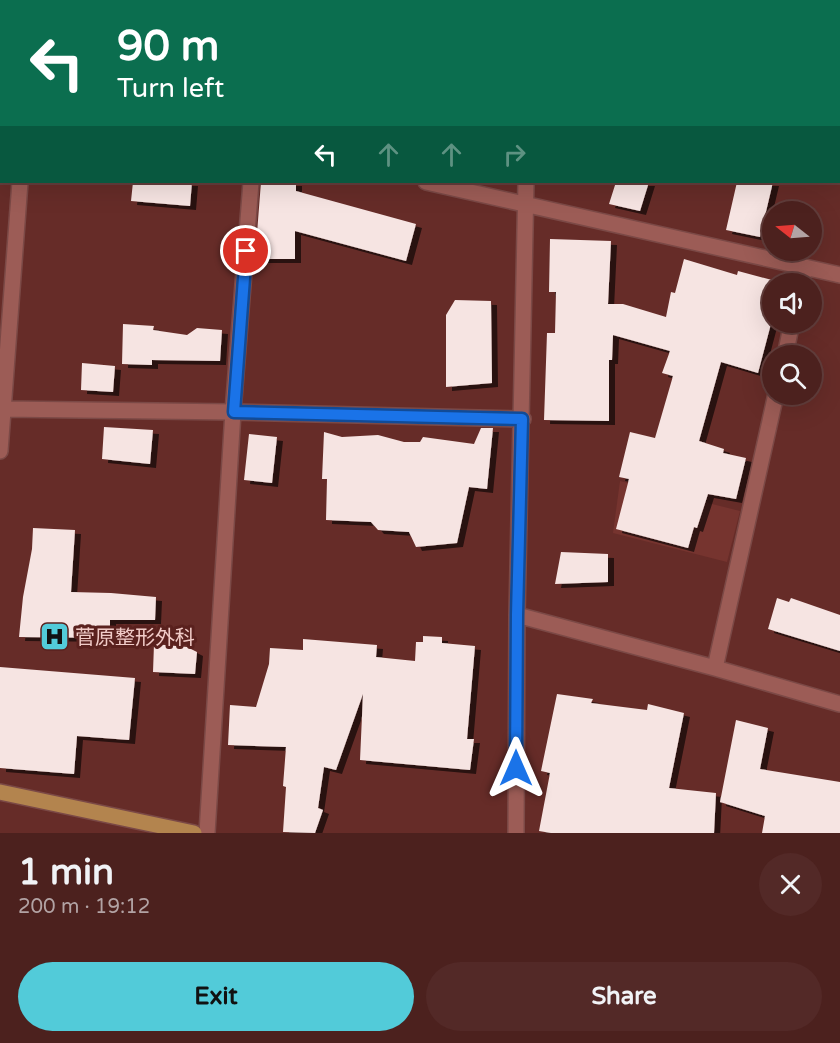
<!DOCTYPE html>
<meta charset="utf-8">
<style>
body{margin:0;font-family:"Varela Round","Noto Sans JP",sans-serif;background:#532927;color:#f1f3f6;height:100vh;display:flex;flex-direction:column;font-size:22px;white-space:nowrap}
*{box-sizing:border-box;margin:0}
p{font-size:20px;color:#b2a3a4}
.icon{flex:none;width:33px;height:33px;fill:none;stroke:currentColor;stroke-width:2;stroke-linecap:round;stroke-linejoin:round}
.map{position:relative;height:833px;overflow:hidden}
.side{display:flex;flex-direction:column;background:#4c211e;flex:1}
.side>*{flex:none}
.banner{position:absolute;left:0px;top:0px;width:840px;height:183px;box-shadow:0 6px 24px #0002,0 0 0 2px #633e3c;background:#0b6e4f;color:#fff;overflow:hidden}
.needle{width:39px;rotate:287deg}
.tools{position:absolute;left:762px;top:201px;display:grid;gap:12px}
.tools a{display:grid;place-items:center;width:60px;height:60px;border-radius:50%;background:#4c211e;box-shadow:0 6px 24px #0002,0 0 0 2px #633e3c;font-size:30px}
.pin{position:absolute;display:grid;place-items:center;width:51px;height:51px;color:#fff;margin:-26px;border:3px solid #fff;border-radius:50%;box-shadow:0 2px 6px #0007}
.me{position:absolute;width:66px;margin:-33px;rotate:0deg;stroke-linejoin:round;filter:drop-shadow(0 0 4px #0008)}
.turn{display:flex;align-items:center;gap:21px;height:126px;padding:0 18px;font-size:27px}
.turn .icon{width:78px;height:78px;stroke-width:2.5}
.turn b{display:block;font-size:42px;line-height:51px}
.lanes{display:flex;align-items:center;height:57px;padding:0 18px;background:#0003;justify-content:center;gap:30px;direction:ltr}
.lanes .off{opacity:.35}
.round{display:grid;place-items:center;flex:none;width:63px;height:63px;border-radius:32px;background:#532927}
.overview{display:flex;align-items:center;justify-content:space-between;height:102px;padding:0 18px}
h1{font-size:36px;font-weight:700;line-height:45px}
.action{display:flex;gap:12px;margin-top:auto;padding:12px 18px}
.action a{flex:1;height:69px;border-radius:36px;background:#52cbd9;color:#111;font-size:24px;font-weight:700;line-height:69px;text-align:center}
.action a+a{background:#532927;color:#f1f3f6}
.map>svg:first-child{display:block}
.built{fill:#76342f}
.building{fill:#f6e4e2;filter:url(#shadow)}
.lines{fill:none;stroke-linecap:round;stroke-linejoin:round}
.minor-casing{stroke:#7b4946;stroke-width:18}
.major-casing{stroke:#7b4946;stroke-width:18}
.minor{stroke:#9c5c56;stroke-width:15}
.major{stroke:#b3844e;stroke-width:15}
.route-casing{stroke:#114b97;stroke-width:15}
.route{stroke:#1a73e8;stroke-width:10}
.labels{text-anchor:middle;stroke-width:6;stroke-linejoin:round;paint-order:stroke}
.poi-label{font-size:20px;fill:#f1ccc8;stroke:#5a211e;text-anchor:start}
</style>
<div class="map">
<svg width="840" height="833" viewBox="0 0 840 833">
<defs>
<filter id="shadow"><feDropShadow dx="6" dy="4" stdDeviation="0" flood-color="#0009"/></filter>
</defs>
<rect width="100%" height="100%" fill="#662c28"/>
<path class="built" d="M 620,481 L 740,511 L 727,562 L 613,533 Z"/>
<path class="building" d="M 133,182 L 192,182 L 190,206 L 131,201 Z
M 261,182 L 296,182 L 296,191 L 416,224 L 406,261 L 295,231 L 295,259 L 255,259 Z
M 616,182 L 649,182 L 640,211 L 609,204 Z
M 737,182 L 773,182 L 760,237 L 726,230 Z
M 550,239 L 611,241 L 608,304 L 623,304 L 666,317 L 671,292 L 675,293 L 684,259 L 737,275 L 738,271 L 772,280 L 772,320 L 758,373 L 721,362 L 699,441 L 724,449 L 723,453 L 746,458 L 736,499 L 708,494 L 697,528 L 694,527 L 688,548 L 616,529 L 629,479 L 619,477 L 630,432 L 655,438 L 673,376 L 662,373 L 670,351 L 613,335 L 612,360 L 609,360 L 609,421 L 544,420 L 547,333 L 555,333 L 556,292 L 549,292 Z
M 455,300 L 491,301 L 492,383 L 446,387 L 446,315 Z
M 123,324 L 154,326 L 153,330 L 187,335 L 197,328 L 222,330 L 220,361 L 152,360 L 152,365 L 122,364 Z
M 82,363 L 115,366 L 113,392 L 81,390 Z
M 104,427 L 153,430 L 150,464 L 102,459 Z
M 481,428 L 493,428 L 487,489 L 469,487 L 457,543 L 416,547 L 409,532 L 378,530 L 371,522 L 326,520 L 327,479 L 322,479 L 324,432 L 342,437 L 378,435 L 404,442 L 420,442 L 423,437 L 474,444 Z
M 249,434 L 277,437 L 272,483 L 244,480 Z
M 33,528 L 75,530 L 71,592 L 111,593 L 156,597 L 155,620 L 110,620 L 110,638 L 19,637 L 23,597 L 32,549 Z
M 561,552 L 608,554 L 608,582 L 555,584 Z
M 777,598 L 789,602 L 791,598 L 840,615 L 840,651 L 768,629 Z
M 423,636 L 442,637 L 442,643 L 475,646 L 467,739 L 474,739 L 470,770 L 360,760 L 363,694 L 336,770 L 324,767 L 318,808 L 323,810 L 315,833 L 283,832 L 286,787 L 283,786 L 286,747 L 228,745 L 230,705 L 256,707 L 269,664 L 270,648 L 303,650 L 303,639 L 377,645 L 376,657 L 415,661 L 416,642 L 423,642 Z
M 154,644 L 187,647 L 197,652 L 195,674 L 153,672 Z
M 0,667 L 135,678 L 129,740 L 77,736 L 74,774 L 0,768 Z
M 557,694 L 593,699 L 591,703 L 647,710 L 648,704 L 684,713 L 669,788 L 716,793 L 714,833 L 551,833 L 539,831 L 550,773 L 541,771 Z
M 736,720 L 768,728 L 760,769 L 840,782 L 840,833 L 762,833 L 765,816 L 720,802 Z"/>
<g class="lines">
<defs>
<path id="minor" d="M 720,0 L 727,2
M 86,2 L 86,0
M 196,2 L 196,0
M 217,2 L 217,0
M 529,2 L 529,0
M 838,25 L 840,25
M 426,182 L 840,275
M 801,284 L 805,267
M 785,356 L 792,322
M 4,409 L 233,412 L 523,419
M 0,451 L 20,182
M 517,615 L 715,668 L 840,704
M 715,668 L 776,394
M 207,833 L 233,412 L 251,182
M 516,833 L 517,615 L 526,182"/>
<path id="major" d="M 0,792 L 194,833"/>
</defs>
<use href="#minor" class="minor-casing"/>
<use href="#major" class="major-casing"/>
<use href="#minor" class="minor"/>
<use href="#major" class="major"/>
</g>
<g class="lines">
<defs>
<path id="route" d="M 246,251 L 234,412 L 522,419 L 517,615 L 516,768"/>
</defs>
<use href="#route" class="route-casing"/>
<use href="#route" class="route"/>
</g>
<defs>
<symbol id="hospital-square" viewBox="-11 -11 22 22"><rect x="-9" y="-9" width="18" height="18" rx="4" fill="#52cbd9" stroke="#5a211e"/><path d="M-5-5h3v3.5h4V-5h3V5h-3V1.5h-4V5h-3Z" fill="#111"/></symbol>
</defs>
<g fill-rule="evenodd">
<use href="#hospital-square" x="38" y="620" width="33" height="33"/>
</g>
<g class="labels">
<g class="poi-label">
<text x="75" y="644">菅原整形外科</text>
</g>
</g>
</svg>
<div class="tools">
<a><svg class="needle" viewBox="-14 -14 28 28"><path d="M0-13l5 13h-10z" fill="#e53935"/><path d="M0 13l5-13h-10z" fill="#b2a3a4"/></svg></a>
<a><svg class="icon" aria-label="sound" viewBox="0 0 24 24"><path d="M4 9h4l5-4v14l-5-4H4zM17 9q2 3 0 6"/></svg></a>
<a><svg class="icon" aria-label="search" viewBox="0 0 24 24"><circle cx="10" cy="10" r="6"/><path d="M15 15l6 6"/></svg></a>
</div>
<div class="pin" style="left:246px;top:251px;background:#d93025"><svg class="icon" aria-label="arrive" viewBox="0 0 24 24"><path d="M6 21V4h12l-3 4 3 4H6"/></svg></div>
<svg class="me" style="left:516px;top:768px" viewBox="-20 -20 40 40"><path d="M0-17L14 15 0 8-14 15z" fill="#1a73e8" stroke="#fff" stroke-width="4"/></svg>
<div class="banner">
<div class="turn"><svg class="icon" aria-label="left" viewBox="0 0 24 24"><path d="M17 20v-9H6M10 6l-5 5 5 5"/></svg><div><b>90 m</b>Turn left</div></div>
<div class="lanes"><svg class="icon" aria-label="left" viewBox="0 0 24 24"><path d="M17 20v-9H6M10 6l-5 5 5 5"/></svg><svg class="icon off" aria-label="ahead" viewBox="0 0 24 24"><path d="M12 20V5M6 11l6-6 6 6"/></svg><svg class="icon off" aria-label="ahead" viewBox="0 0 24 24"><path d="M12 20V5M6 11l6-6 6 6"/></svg><svg class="icon off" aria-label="right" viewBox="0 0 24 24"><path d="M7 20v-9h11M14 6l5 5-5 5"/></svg></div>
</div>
</div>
<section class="side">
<div class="overview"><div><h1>1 min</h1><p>200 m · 19:12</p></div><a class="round"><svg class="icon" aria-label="close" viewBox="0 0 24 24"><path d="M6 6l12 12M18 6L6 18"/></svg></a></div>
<div class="action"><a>Exit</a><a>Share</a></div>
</section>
